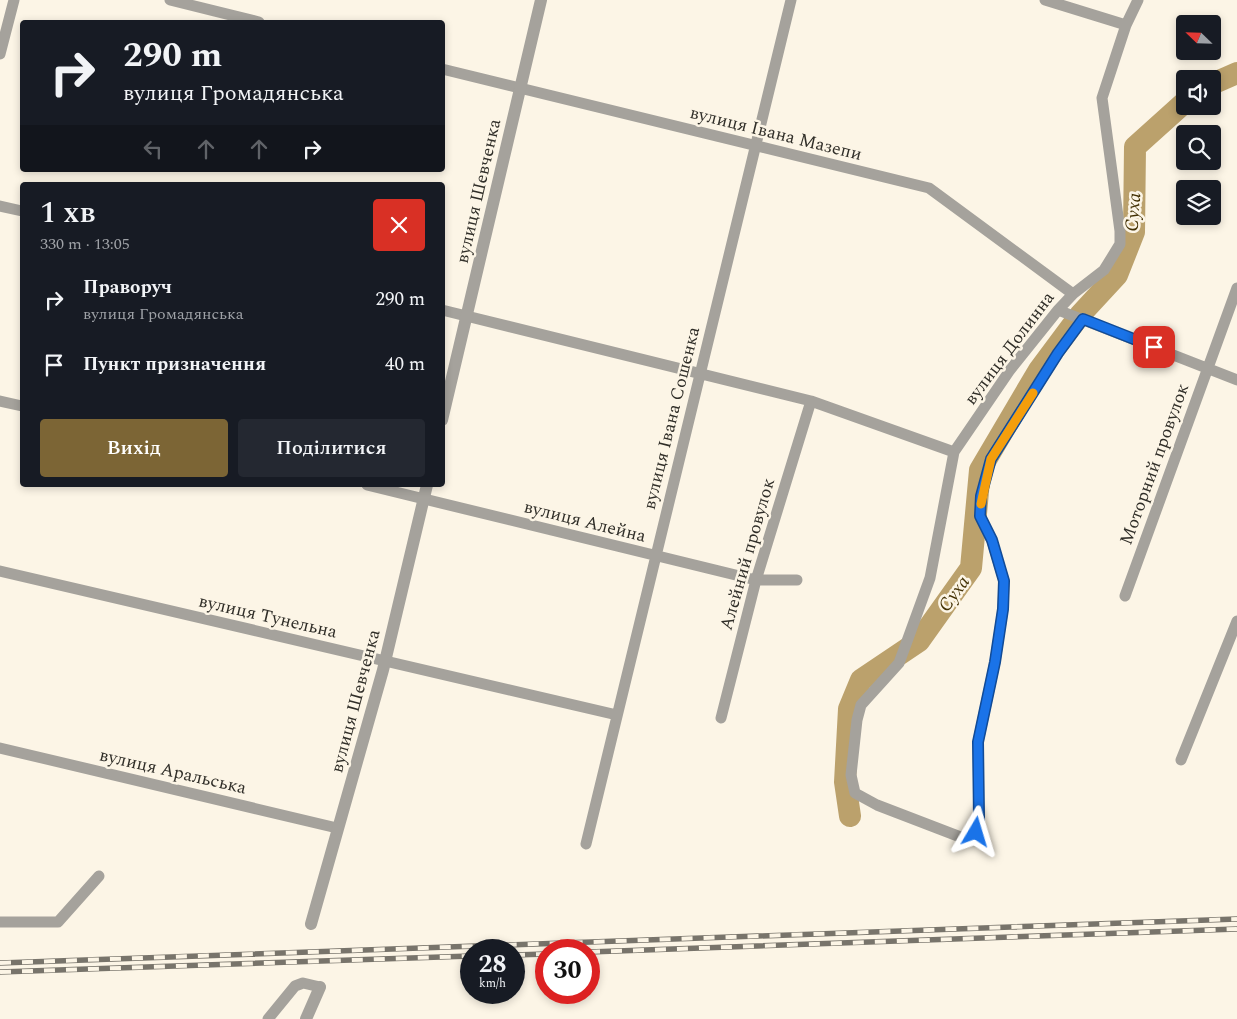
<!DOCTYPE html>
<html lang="uk">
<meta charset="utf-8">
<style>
body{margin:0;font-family:Spectral,serif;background:#242831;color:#f1f3f6;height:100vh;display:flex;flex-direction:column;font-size:19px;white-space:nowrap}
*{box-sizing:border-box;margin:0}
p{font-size:16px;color:#9ea1a6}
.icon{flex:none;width:28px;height:28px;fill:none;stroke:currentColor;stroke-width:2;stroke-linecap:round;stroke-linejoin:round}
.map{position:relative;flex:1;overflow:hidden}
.details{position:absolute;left:20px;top:182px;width:425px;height:305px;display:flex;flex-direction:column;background:#171b24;border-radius:5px;box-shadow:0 2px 8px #0003}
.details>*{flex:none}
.guide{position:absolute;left:20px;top:20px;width:425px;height:152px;border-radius:5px;box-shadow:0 2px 8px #0003;background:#171b24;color:#f1f3f6;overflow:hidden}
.needle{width:32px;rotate:293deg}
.tools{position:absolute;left:1176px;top:15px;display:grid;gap:10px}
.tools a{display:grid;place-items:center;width:45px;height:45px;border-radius:5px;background:#171b24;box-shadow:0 2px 8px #0003;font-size:25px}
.speed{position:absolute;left:460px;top:939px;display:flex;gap:10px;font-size:25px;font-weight:700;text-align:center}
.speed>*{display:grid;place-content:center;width:65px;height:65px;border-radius:50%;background:#171b24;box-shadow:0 2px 8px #0003;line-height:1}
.speed small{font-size:12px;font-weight:400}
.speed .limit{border:8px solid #d22;background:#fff;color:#111}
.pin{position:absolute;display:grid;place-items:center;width:42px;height:42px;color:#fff;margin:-21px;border-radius:10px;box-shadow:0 2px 8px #0006}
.me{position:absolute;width:55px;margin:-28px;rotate:7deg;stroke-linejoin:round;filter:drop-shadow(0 0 4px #0008)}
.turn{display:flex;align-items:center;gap:18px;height:105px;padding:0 20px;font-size:22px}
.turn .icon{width:65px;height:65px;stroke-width:2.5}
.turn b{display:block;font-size:35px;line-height:42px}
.lanes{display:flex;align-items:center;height:48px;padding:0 20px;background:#0003;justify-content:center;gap:25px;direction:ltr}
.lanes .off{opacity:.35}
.round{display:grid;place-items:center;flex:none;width:52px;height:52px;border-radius:5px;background:#242831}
.headline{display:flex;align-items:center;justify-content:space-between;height:85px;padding:0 20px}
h1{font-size:30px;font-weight:600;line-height:38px}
.button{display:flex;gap:10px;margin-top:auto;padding:10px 20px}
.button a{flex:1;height:58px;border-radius:5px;background:#7c6535;color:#fff;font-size:20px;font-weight:600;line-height:58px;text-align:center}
.button a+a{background:#242831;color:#f1f3f6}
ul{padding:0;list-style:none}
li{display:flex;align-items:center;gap:15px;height:65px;padding:0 20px}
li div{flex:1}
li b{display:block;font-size:19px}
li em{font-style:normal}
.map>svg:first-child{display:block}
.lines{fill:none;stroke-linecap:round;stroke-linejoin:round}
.river{stroke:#bba16c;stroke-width:22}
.minor{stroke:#a5a29c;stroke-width:11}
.tertiary{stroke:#a5a29c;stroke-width:12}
.rail-casing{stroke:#78746b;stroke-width:5.5}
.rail{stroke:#fcf5e6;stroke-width:4;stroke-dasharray:11;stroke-linecap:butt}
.route-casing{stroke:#114b97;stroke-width:12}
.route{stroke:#1a73e8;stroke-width:9}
.slow{stroke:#f59e0b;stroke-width:9}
.labels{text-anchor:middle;stroke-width:5;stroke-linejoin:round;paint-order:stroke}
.street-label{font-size:18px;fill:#302e28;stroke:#fcf5e6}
.water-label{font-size:19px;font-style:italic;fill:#433104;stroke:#fcf5e6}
</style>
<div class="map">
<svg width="1237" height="1019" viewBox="0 0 1237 1019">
<rect width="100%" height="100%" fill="#fcf5e6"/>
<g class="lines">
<path class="river" d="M 1212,84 L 1237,73
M 850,816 L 845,782 L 849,709 L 861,680 L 919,641 L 971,568 L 980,470 L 1039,370 L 1080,315 L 1117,275 L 1134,232 L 1135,147 L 1185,102"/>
<path class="minor" d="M 170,0 L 259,22
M 1045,0 L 1126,25
M 0,54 L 14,0
M 442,69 L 929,188 L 1073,294
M 0,206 L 22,211
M 442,310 L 811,401 L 954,452
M 1058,310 L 1237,380
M 1083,319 L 1058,353 L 991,459 L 981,496 L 980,516 L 992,541 L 1004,581 L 1003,609 L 995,662 L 978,742 L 979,817 L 976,832 L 971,837 L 963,838 L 877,805 L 855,793 L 851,775 L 857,720 L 861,705 L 899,663 L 906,644 L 930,578 L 954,452 L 1010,370 L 1058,310 L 1073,294 L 1104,270 L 1120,244 L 1120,231 L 1102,98 L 1126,25 L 1138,0
M 0,401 L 22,406
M 367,485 L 756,580 L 797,580
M 0,571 L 617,715
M 1125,596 L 1237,288
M 721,718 L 756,580 L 811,401
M 0,748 L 337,828
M 1181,760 L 1237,621
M 586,844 L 791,0
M 0,922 L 58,922 L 99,876
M 268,1019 L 295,986 L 303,983 L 320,987"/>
<path class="tertiary" d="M 442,420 L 541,0
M 311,924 L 383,670 L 427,485
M 306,1019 L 320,987"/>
<defs>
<path id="rail" d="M 589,952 L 1237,929
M 514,955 L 546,954
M 0,963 L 1237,919
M 0,972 L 471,956"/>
</defs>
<use href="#rail" class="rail-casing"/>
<use href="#rail" class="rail"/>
</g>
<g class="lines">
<defs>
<path id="route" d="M 976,832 L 979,818 L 978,742 L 995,662 L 1003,609 L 1004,581 L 992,540 L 980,516 L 981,496 L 991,459 L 1058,353 L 1083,319 L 1154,347"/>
</defs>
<use href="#route" class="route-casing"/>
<use href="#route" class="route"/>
<path class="slow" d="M 981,504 L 991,459 L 1033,393"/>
</g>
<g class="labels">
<g class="street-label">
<text transform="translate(776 133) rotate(14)" y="6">вулиця Івана Мазепи</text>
<text transform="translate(478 191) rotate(-77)" y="6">вулиця Шевченка</text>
<text transform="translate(1009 348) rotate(-53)" y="6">вулиця Долинна</text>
<text transform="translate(671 418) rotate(-76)" y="6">вулиця Івана Сошенка</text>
<text transform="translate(1154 464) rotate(-70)" y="6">Моторний провулок</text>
<text transform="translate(585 521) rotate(14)" y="6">вулиця Алейна</text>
<text transform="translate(747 554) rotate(-74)" y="6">Алейний провулок</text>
<text transform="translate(268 616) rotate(13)" y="6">вулиця Тунельна</text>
<text transform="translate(355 701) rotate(-75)" y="6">вулиця Шевченка</text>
<text transform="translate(173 771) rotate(13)" y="6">вулиця Аральська</text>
</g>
<g class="water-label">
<text transform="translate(1132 212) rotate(-86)" y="7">Суха</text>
<text transform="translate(953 593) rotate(-54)" y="7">Суха</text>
</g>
</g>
</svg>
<div class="tools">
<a><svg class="needle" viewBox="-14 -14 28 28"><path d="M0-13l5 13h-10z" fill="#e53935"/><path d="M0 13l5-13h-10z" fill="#9ea1a6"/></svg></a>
<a><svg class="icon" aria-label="sound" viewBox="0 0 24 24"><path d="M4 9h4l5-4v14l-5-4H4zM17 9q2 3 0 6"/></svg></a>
<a><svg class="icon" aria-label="search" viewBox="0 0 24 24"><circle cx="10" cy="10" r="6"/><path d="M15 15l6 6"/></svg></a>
<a><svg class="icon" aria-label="layers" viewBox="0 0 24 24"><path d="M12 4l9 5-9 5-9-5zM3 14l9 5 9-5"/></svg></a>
</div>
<div class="speed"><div>28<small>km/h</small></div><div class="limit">30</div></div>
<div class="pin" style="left:1154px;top:347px;background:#d93025"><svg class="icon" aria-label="arrive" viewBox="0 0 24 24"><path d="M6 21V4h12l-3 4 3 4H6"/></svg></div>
<svg class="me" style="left:976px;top:832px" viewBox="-20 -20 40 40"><path d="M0-17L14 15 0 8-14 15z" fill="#1a73e8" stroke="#fff" stroke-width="4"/></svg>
<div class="guide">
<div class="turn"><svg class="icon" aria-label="right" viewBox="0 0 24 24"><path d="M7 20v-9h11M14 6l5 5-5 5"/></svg><div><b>290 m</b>вулиця Громадянська</div></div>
<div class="lanes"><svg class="icon off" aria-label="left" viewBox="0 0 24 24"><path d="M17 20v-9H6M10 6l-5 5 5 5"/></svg><svg class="icon off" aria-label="ahead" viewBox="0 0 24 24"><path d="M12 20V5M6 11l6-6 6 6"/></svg><svg class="icon off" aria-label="ahead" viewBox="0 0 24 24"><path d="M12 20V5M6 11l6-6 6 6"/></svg><svg class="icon" aria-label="right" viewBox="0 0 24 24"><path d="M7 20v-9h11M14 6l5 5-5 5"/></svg></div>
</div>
<section class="details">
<div class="headline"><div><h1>1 хв</h1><p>330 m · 13:05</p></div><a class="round" style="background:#d93025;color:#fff"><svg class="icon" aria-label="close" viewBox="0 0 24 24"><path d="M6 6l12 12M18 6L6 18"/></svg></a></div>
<ul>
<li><svg class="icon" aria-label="right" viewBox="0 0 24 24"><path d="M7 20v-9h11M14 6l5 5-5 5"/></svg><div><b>Праворуч</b><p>вулиця Громадянська</p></div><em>290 m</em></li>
<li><svg class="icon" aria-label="arrive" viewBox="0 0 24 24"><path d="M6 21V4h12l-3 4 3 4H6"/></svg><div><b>Пункт призначення</b></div><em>40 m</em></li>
</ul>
<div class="button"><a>Вихід</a><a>Поділитися</a></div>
</section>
</div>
